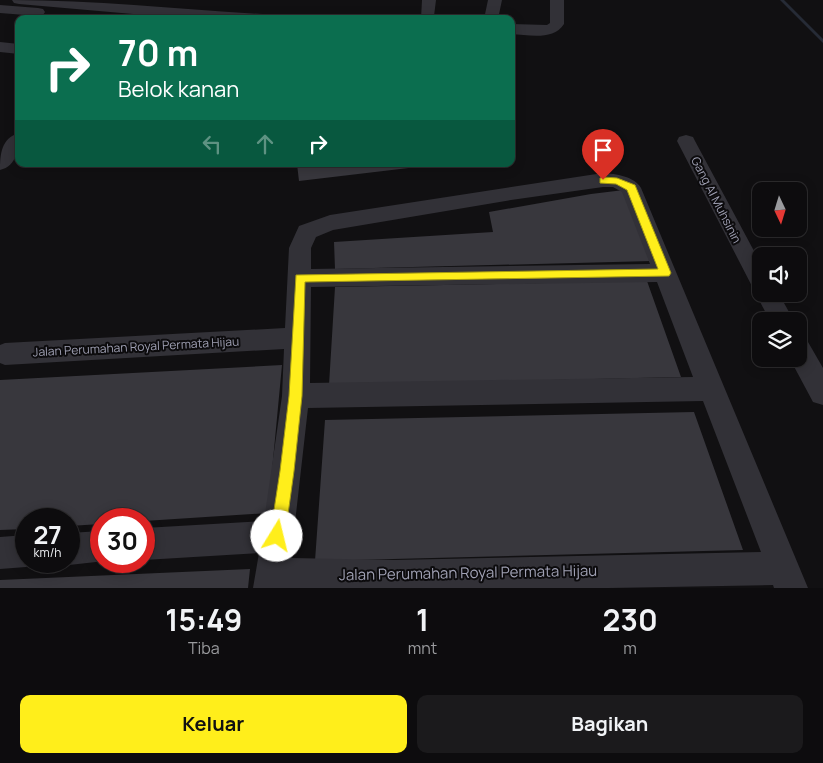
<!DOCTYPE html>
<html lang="id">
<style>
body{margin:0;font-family:Manrope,sans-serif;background:#1b1a1c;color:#f1f3f6;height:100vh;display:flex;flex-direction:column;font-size:19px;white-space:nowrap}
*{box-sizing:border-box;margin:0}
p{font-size:16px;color:#9a9b9e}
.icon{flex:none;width:28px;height:28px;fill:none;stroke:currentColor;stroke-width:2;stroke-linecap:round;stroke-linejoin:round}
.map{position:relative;height:588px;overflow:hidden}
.drawer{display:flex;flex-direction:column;background:#0d0c0e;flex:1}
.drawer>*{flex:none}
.hud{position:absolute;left:15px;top:15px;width:500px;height:152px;border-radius:10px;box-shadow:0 2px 12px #0003,0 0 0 1px #2d2c2e;background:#0b6e4f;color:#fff;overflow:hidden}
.needle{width:32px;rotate:176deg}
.buttons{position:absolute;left:752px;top:182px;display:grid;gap:10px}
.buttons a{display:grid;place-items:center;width:55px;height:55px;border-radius:10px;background:#0d0c0e;box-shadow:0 2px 12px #0003,0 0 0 1px #2d2c2e;font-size:25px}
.speed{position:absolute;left:15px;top:508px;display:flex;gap:10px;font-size:25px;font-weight:700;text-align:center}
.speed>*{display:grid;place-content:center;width:65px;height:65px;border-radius:50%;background:#0d0c0e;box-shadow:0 2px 12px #0003,0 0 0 1px #2d2c2e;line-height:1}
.speed small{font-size:12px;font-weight:400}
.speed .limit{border:8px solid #d22;background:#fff;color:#111}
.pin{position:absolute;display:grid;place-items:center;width:42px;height:42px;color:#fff;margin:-51px -21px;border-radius:50% 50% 50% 0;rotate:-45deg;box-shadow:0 0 5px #0007}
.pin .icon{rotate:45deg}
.me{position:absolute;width:55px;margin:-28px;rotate:9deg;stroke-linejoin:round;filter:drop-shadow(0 0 4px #0008)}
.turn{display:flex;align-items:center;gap:18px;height:105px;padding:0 20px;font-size:22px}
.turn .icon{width:65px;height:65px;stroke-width:2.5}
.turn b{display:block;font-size:35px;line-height:42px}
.lanes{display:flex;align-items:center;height:48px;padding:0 20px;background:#0003;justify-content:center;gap:25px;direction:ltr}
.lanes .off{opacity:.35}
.eta{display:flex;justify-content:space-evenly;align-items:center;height:85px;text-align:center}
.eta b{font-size:30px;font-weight:700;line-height:35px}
.button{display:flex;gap:10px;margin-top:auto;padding:10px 20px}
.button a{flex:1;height:58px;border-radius:10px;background:#ffee1b;color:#111;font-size:20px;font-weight:700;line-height:58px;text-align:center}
.button a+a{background:#1b1a1c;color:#f1f3f6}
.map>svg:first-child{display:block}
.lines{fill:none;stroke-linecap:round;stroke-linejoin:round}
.stream{fill:#262b36;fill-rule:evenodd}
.building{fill:#38373d}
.street{fill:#323137;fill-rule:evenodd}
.route{fill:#ffee1b;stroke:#a69b12}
.labels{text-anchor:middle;stroke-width:4;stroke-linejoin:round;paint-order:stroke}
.street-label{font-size:12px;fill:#a0a1b4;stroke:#0c0b0d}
.near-street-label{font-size:15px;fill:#a0a1b4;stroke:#0c0b0d}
</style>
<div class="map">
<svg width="823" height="588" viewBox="0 0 823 588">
<rect width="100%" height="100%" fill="#111012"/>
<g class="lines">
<path class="stream" d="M 780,0 L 784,0 L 823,39 L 823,43 Z"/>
</g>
<path class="building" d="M 297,164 L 434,164 L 434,165 L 299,181 Z
M 624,190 L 652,261 L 335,269 L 334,242 L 493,232 L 489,212 L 591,194 Z
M 647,281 L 681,377 L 329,385 L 335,287 Z
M 282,365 L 268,513 L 144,521 L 144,519 L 101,519 L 101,524 L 69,526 L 69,519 L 26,519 L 26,529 L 0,530 L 0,380 Z
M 694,412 L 743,550 L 315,561 L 325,420 Z
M 250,569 L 248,588 L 0,588 L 0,580 Z"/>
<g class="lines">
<path class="street" d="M 12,0 C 102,0 191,11 281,15 L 288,19 L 190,19 L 19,4 L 14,3 Z
M 422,0 L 436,0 L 434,16 L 436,19 L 421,19 Z
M 488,0 L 502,0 L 498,19 L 484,19 Z
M 550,0 L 564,0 L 564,24 C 553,41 529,35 511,34 L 511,24 L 547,25 L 550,23 Z
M 0,5 L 38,8 L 43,9 L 45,12 L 43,15 L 38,16 L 0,13 Z
M 0,42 L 19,44 L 19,54 L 0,52 Z
M 19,133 C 19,148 17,166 0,170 C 0,155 1,138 19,133 Z
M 686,135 L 693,137 L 695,141 L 761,264 L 761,294 L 779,294 L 794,321 L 770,321 L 677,141 L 679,137 Z
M 603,173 C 616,174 634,176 641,188 L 808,588 L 774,588 L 773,585 L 609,588 L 253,588 L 259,553 L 144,560 L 144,528 L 264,521 L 282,396 L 284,349 L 5,365 L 0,363 L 0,345 L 5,343 L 285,328 L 289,248 L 299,226 L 330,215 ZM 603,187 L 613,187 L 622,192 L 650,264 L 311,269 L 311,248 L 316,237 L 333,230 L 511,200 ZM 657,282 L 693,377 L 310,383 L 311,287 ZM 703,401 L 761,552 L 395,560 L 291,558 L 308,408 Z
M 799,339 L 808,342 L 823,368 L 823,405 L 813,402 L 790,359 L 799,359 Z
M 101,531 L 101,561 L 105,561 L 69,565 L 60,561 L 69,561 L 69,533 Z
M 26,535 L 26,561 L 37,562 L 26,567 L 0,569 L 0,537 Z"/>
</g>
<path class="route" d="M 603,177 L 617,178 L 635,185 L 671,273 L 669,276 L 305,282 L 302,396 L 294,471 L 285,536 L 283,541 L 277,543 L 272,541 L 270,536 L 280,471 L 289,396 L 296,275 L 658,269 L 627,190 L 616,184 L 600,183 L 600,178 Z"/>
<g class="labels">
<g class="street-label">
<text transform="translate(716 200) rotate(63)" y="4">Gang Al Muhsinin</text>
<text transform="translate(136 347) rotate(-3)" y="4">Jalan Perumahan Royal Permata Hijau</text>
</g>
<g class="near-street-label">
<text transform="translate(468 573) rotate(-1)" y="5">Jalan Perumahan Royal Permata Hijau</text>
</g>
</g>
</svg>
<div class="buttons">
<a><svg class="needle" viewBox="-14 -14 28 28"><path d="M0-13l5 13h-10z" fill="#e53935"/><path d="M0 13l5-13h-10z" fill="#9a9b9e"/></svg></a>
<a><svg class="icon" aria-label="sound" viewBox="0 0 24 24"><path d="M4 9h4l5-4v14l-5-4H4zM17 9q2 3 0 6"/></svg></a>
<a><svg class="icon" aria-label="layers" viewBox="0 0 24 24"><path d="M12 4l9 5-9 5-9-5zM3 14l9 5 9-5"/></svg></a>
</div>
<div class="speed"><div>27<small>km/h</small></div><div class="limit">30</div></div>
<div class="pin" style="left:603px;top:180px;background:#d93025"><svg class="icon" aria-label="arrive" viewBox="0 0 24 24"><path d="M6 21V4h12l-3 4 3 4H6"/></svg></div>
<svg class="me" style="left:277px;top:536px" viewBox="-20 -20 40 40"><circle r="19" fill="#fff"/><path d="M0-13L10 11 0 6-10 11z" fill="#ffee1b"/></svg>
<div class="hud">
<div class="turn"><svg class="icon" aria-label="right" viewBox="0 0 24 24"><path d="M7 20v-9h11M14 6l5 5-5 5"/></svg><div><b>70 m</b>Belok kanan</div></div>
<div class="lanes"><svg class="icon off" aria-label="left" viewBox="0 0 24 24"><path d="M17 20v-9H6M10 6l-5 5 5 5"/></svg><svg class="icon off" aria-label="ahead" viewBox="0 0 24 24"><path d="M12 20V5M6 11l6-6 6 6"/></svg><svg class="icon" aria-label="right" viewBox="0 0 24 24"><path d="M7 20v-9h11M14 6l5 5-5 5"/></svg></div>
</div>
</div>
<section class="drawer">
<div class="eta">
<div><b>15:49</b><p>Tiba</p></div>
<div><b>1</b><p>mnt</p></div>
<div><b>230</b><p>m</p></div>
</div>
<div class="button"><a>Keluar</a><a>Bagikan</a></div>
</section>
